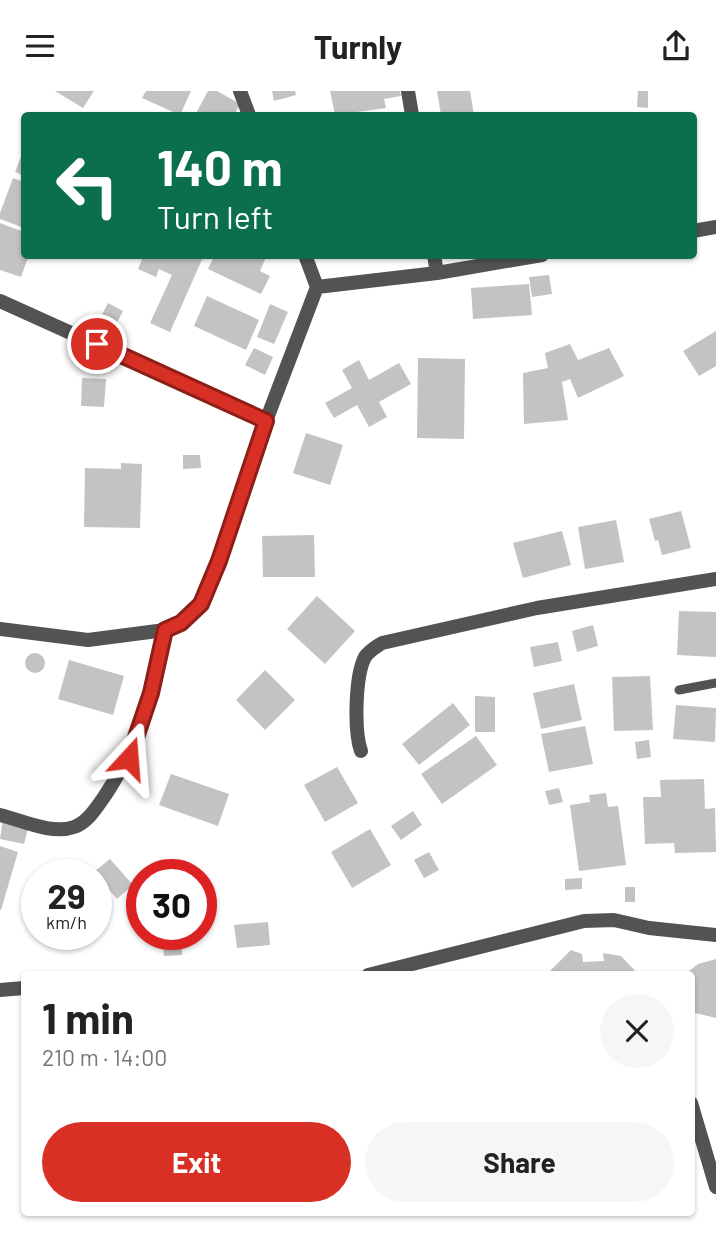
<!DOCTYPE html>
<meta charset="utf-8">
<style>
body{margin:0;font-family:Barlow,sans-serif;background:#f6f6f6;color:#222;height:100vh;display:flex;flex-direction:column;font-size:26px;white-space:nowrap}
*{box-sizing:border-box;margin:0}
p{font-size:23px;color:#767676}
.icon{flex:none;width:38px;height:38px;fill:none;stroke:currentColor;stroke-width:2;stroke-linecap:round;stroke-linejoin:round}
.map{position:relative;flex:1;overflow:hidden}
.panel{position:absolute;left:21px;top:880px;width:674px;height:245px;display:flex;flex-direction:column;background:#fff;border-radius:7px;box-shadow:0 2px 5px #0004}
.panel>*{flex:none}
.banner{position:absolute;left:21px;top:21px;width:676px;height:147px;border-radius:7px;box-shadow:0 2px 5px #0004;background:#0b6e4f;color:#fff;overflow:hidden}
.speed{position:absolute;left:21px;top:768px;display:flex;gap:14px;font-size:35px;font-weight:700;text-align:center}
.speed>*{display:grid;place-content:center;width:91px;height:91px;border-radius:50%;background:#fff;box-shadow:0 2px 5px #0004;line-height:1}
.speed small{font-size:18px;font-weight:400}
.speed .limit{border:10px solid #d22;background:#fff;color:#111}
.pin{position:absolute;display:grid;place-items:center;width:60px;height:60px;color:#fff;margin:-30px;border:4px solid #fff;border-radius:50%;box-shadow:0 2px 7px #0007}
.me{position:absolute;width:77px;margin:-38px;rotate:19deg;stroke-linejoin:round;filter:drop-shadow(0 0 5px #0008)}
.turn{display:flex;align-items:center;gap:24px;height:147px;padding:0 21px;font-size:32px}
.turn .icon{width:91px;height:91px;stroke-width:2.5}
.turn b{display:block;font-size:49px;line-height:60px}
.round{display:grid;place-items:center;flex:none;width:74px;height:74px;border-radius:37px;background:#f6f6f6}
.headline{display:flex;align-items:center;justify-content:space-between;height:119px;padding:0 21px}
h1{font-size:42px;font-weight:700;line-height:52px}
.cta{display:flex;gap:14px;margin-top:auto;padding:14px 21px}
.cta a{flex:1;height:80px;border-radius:42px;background:#d93025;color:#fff;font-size:28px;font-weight:700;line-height:80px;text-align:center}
.cta a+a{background:#f6f6f6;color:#222}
header{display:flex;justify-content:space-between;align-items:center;height:91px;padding:0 21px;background:#fff;font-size:32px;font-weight:700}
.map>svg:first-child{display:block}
.building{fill:#c3c3c3}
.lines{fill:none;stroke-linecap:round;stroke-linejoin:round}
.service{stroke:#535353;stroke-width:9}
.minor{stroke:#535353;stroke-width:14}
.route-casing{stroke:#8d1f18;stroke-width:18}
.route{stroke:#d93025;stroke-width:12}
</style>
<header><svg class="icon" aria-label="menu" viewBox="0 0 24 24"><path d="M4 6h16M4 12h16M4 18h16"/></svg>Turnly<svg class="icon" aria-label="share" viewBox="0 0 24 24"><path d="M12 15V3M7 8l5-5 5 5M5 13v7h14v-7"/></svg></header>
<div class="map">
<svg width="716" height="1147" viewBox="0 0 716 1147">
<rect width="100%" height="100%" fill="#fff"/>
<path class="building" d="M 55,0 L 94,0 L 83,17 Z
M 146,0 L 191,0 L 180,24 L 142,7 Z
M 208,0 L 217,0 L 240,13 L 234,24 L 195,24 Z
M 272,0 L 295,0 L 296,4 L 274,10 Z
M 330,0 L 400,0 L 401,5 L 384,8 L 386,17 L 335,24 Z
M 437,0 L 470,0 L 474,24 L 441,24 Z
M 638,0 L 648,0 L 648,17 L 637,16 Z
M 24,58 L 24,85 L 15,81 Z
M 13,87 L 24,91 L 24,137 L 0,128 L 0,122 Z
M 0,132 L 24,141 L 24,164 L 29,164 L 21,186 L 0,179 Z
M 144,164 L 204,164 L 170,241 L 150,232 L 172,184 L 159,178 L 156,186 L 138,178 Z
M 215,164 L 267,164 L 260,180 L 270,185 L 261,203 L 208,178 Z
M 549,184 L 552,203 L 532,206 L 529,186 Z
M 529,193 L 532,224 L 473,228 L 471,197 Z
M 207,205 L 259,229 L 246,259 L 194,235 Z
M 108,212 L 123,220 L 113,239 L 98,231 Z
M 270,213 L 288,221 L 274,253 L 257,246 Z
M 716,240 L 716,275 L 699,285 L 683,260 Z
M 570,253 L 578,269 L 609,257 L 624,285 L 578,307 L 570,288 L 562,291 L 568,329 L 524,333 L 523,282 L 548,277 L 545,262 Z
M 254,257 L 273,266 L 265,284 L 245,274 Z
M 418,267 L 465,268 L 464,348 L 417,347 Z
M 359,269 L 369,289 L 399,272 L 411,293 L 379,311 L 387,326 L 369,336 L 357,314 L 334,327 L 325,312 L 352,297 L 342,279 Z
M 82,287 L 106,288 L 104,316 L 81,315 Z
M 306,342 L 343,354 L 330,394 L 293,382 Z
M 183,364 L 200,364 L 201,377 L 183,378 Z
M 121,372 L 142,373 L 140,437 L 84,436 L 85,377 L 121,378 Z
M 681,420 L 691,457 L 662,464 L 658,449 L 655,450 L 649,428 Z
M 616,429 L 624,471 L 585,478 L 578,436 Z
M 562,440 L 571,474 L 523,487 L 513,452 Z
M 314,444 L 315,486 L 263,486 L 262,445 Z
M 317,505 L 355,540 L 325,573 L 287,538 Z
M 679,520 L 716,521 L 716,566 L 677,564 Z
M 593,534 L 598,555 L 577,561 L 572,540 Z
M 558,551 L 562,570 L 534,576 L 530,556 Z
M25 572a10 10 0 1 1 20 0a10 10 0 1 1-20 0Z
M 69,569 L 124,585 L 113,624 L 58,608 Z
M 265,579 L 295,609 L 265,639 L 236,609 Z
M 650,585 L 653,639 L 614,640 L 612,586 Z
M 574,593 L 582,629 L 541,638 L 533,602 Z
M 475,605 L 495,606 L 495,641 L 475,641 Z
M 453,612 L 470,634 L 419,674 L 402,653 Z
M 676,614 L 716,617 L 715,651 L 673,648 Z
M 585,635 L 593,673 L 549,681 L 541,643 Z
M 476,645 L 497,674 L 442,713 L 421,683 Z
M 649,649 L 651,666 L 637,668 L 635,651 Z
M 337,676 L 358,712 L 325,731 L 304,694 Z
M 171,683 L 229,703 L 218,735 L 159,714 Z
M 704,688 L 705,718 L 715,717 L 716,761 L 675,762 L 674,752 L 645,753 L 643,706 L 661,706 L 660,689 Z
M 559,697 L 563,711 L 549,714 L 545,700 Z
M 606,702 L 608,716 L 618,715 L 626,774 L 579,780 L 570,714 L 590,711 L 589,704 Z
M 413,720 L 422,734 L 401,749 L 391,735 Z
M 3,728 L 29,734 L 24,753 L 0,748 Z
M 370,738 L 391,774 L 352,797 L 331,761 Z
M 0,755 L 18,761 L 1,819 L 0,819 Z
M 429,761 L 439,779 L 424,787 L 414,769 Z
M 110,768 L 133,794 L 117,808 L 94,781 Z
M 582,787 L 582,798 L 565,799 L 565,788 Z
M 625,796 L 635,796 L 635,811 L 625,811 Z
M 268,831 L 270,854 L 237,857 L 234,834 Z
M 163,853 L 182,853 L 182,864 L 164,865 Z
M 571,859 L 582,863 L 583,871 L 604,870 L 603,862 L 621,865 L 639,884 L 546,884 Z
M 716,868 L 716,927 L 691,921 L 691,884 L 684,884 L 698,873 Z"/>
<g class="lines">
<path class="service" d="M 679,599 L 716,592"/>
<path class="minor" d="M 240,0 L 249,24
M 408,0 L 412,24
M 693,140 L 716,136
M 434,164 L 437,182
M 317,196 L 437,182 L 542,164
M 0,210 L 266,330 L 317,196 L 305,164
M 0,538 L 88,549 L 165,539 L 182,532 L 201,513 L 219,470 L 266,330
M 361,660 C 354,640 355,585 365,566 C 369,560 376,556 382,552 L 537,517 L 716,488
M 0,724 C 21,729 52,744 74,736 C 88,731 96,717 104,706 C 139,655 152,598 165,539
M 368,884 L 584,830 L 614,829 L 649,837 L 716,844
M 0,899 L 24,897
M 691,1012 L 716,1096"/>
</g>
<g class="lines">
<defs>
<path id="route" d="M 97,253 L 266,330 L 219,470 L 201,513 L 181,532 L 165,539 L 151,602 L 129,667"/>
</defs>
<use href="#route" class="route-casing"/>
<use href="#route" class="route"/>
</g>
</svg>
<div class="speed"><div>29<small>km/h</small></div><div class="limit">30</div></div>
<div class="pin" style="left:97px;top:253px;background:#d93025"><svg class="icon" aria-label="arrive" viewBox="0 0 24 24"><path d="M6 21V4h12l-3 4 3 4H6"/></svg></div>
<svg class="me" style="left:129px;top:667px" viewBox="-20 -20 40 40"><path d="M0-17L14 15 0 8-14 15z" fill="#d93025" stroke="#fff" stroke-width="4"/></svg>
<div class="banner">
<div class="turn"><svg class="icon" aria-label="left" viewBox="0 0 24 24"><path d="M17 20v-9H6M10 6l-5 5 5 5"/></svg><div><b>140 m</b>Turn left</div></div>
</div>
<section class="panel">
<div class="headline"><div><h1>1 min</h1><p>210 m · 14:00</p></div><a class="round"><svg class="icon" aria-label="close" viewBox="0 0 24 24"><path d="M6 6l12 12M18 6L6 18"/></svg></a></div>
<div class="cta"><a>Exit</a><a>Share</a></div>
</section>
</div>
